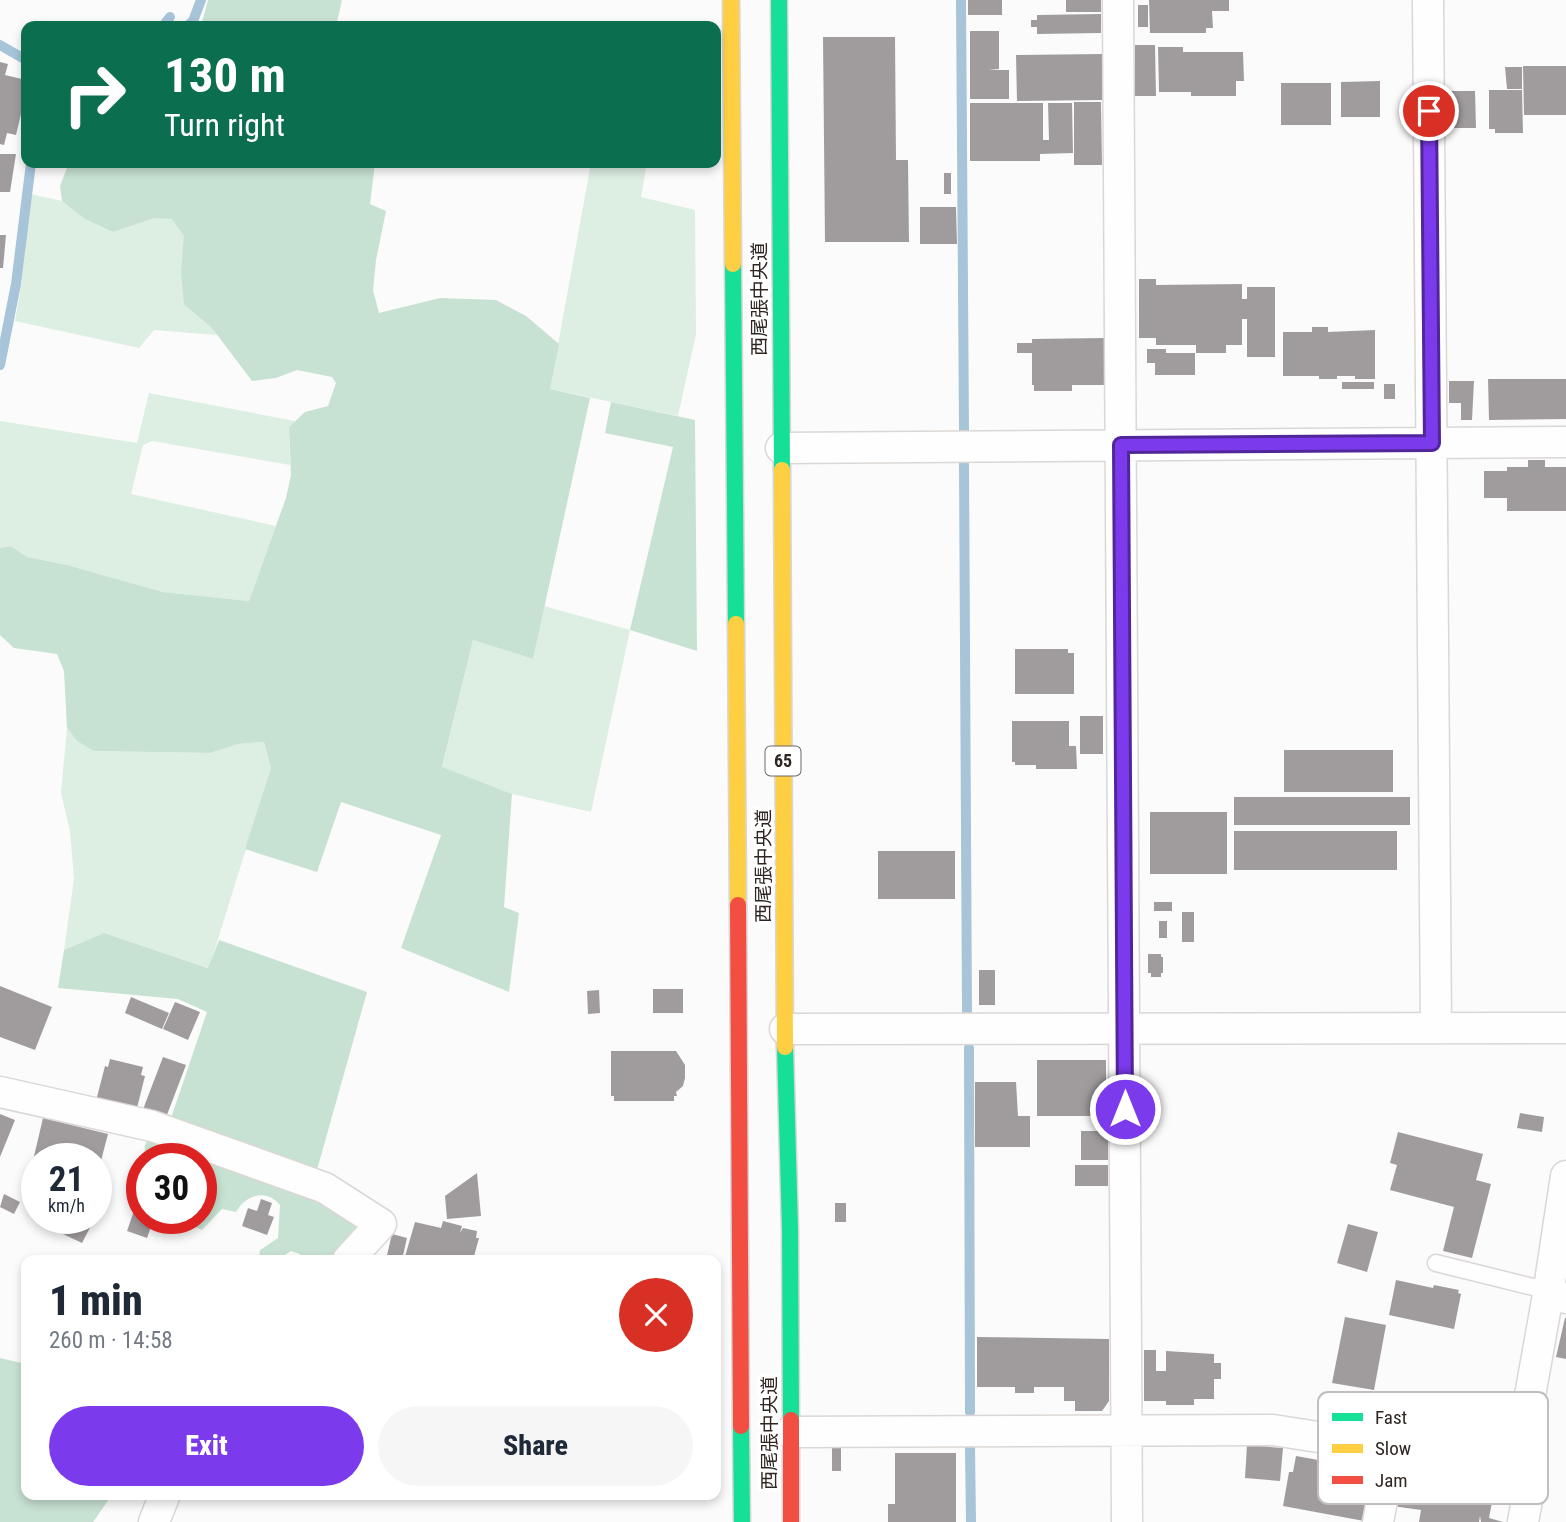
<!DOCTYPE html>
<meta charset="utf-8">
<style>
body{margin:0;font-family:"Roboto Condensed","Noto Sans JP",sans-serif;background:#f6f6f7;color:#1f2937;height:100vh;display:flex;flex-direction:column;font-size:26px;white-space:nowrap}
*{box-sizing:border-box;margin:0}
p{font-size:23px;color:#747a83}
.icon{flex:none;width:38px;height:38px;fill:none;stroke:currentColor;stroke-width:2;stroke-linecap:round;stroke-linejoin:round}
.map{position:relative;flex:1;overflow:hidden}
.details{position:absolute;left:21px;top:1255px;width:700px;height:245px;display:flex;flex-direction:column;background:#fff;border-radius:14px;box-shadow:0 4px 10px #0003}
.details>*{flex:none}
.guide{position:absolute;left:21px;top:21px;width:700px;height:147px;border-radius:14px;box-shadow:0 4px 10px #0003;background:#0b6e4f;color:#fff;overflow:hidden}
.speed{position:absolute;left:21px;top:1143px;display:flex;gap:14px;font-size:35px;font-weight:700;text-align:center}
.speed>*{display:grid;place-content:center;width:91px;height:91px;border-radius:50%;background:#fff;box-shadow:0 4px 10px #0003;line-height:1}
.speed small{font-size:18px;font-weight:400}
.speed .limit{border:10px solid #d22;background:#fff;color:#111}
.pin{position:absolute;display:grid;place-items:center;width:60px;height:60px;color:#fff;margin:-30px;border:4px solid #fff;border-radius:50%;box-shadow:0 2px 7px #0007}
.me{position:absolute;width:77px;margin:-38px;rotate:0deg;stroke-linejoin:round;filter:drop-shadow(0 0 5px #0008)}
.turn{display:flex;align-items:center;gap:24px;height:147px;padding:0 28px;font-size:32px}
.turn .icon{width:91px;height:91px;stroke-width:2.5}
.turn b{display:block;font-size:49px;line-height:60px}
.round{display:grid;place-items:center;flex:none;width:74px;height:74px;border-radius:37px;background:#f6f6f7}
.headline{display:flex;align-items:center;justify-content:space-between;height:119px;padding:0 28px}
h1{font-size:42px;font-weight:800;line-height:52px}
.primary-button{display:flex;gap:14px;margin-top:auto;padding:14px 28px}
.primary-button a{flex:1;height:80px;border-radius:42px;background:#7c3aed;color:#fff;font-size:28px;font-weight:800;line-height:80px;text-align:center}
.primary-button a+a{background:#f6f6f7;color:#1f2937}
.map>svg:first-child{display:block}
.green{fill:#ddeee3}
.forest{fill:#c7e2d2}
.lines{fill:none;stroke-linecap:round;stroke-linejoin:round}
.stream{stroke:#a7c4d9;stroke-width:10}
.building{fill:#a09c9e}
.lane-casing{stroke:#dbd7d4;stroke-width:19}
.street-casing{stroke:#dbd7d4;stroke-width:33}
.fast-casing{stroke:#d8d6d6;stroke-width:19}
.slow-casing{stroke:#d8d6d6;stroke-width:19}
.jam-casing{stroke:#d8d6d6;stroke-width:19}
.lane{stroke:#fefefe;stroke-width:16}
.street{stroke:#fefefe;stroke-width:30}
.fast{stroke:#16e098;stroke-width:16}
.slow{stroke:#ffcf43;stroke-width:16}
.jam{stroke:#f24e42;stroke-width:16}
.route-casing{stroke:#51269a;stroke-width:18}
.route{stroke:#7c3aed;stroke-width:12}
.labels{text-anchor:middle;stroke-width:7;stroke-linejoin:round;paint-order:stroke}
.shield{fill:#fff;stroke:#6d6764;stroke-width:2}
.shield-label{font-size:18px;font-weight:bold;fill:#2f2622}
.street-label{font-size:19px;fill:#2f2622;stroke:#fff}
.key{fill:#fff;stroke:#c1bebd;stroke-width:2}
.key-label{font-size:19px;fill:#2f2622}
</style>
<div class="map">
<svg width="1566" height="1522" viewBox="0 0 1566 1522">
<rect width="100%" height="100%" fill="#fbfbfb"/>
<path class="green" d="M 591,163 L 647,163 L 641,197 L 695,210 L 696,334 L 678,416 L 550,389 Z
M 31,194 L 62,201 L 85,219 L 113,232 L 155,218 L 172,218 L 185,236 L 181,272 L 217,335 L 154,330 L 139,348 L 15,321 L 21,286 Z
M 149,393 L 295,421 L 289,427 L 290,465 L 152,441 L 143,445 L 131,494 L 276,526 L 249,601 L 163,592 L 67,565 L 27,557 L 11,546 L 0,548 L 0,421 L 137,443 Z
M 544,606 L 630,630 L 591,812 L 512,794 L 442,768 L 473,640 L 533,659 Z
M 67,728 L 77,741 L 95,751 L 210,753 L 238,744 L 264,742 L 271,768 L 209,968 L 104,933 L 64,950 L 74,879 L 70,831 L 61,793 Z"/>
<path class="forest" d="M 208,0 L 342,0 L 336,26 L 201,26 Z
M 69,163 L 375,163 L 370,204 L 386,211 L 376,260 L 373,290 L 379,313 L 440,298 L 496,300 L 526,316 L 559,344 L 550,389 L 590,398 L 533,659 L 473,640 L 442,767 L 512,794 L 504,907 L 519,913 L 509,992 L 401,948 L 441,835 L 341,802 L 317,872 L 245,849 L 271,768 L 264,742 L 238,744 L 210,753 L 94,751 L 77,741 L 67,728 L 64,671 L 57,654 L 14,648 L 0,635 L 0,548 L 11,546 L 27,557 L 67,565 L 163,592 L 249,601 L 286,498 L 291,475 L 289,427 L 305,412 L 328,406 L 336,383 L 332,377 L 297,370 L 276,378 L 252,381 L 212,328 L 184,304 L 181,272 L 184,236 L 172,219 L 155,218 L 113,232 L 85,219 L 62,201 L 60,186 Z
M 611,402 L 695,420 L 697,651 L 630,630 L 673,447 L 605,433 Z
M 104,933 L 208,968 L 219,940 L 367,992 L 315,1177 L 169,1124 L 207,1012 L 178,999 L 58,988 L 64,950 Z
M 150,1135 L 358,1215 L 359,1235 L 337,1260 L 302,1260 L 300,1254 L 291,1251 C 280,1258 272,1263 259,1258 L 260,1250 L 278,1238 L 280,1205 C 266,1188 246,1195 236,1212 L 222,1209 L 202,1230 L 185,1222 L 182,1218 L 201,1218 L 201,1158 L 144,1158 L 145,1145 Z
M 0,1358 L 26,1364 L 26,1494 L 112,1495 L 93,1522 L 0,1522 Z"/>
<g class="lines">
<path class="stream" d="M 961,0 L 964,430
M 163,26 L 170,17
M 187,26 L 193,21 L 201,0
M 0,45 L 26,60
M 0,365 L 16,284 L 31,163
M 964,464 L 967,1013
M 969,1048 L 970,1412
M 970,1447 L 971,1522"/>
</g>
<path class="building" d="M 968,0 L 1002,0 L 1002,15 L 968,15 Z
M 1066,0 L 1101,0 L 1101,12 L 1066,12 Z
M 1149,0 L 1229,0 L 1229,11 L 1212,11 L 1213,28 L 1206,28 L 1206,33 L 1150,33 Z
M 1138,5 L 1148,5 L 1148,27 L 1138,27 Z
M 1101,14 L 1101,33 L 1037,34 L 1037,27 L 1031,27 L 1031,20 L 1037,20 L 1037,15 Z
M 970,31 L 999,31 L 999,69 L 988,70 L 1009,70 L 1009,99 L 970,99 Z
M 823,37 L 895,37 L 896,160 L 908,160 L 909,242 L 825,242 Z
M 1135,45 L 1155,45 L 1156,96 L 1135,96 Z
M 1158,47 L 1183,47 L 1183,52 L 1243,52 L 1244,81 L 1236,81 L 1236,96 L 1191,96 L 1191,92 L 1159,92 Z
M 1102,54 L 1102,100 L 1017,101 L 1016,55 Z
M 0,62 L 8,64 L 5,75 L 26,80 L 26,93 L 16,135 L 7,133 L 4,145 L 0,144 Z
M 1523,66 L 1566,66 L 1566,115 L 1524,115 Z
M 1505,67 L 1522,67 L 1522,89 L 1507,89 Z
M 1380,81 L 1380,117 L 1341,117 L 1341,82 Z
M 1281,83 L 1331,83 L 1331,125 L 1281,125 Z
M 1489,90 L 1522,90 L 1523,133 L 1495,133 L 1495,129 L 1489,129 Z
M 1448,91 L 1475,91 L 1476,128 L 1449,128 Z
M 1074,102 L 1101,102 L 1102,165 L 1074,165 Z
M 970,103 L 1043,103 L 1043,140 L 1049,140 L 1048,103 L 1072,103 L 1073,153 L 1040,154 L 1040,161 L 970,161 Z
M 0,154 L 16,154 L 10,192 L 0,192 Z
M 944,173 L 951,173 L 951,194 L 944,194 Z
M 920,207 L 956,207 L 957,244 L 920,244 Z
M 0,235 L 6,235 L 3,268 L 0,268 Z
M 1139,279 L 1156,279 L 1156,285 L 1242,284 L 1242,299 L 1247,299 L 1247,287 L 1275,287 L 1275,357 L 1247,357 L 1247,319 L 1242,319 L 1242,345 L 1226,345 L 1226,353 L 1196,353 L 1196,345 L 1156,345 L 1156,338 L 1139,338 Z
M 1312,327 L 1328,327 L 1328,332 L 1375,330 L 1375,379 L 1355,379 L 1355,376 L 1337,376 L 1337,379 L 1319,379 L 1319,376 L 1283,376 L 1283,332 L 1312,332 Z
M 1104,338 L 1104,385 L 1072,385 L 1072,391 L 1034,391 L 1034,385 L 1032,385 L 1032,353 L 1017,353 L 1017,343 L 1032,343 L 1032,339 Z
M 1147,349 L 1166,349 L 1166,353 L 1195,353 L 1195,375 L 1155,375 L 1155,363 L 1147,363 Z
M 1488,379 L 1566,379 L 1566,419 L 1489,420 Z
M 1449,381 L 1474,381 L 1472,420 L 1461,420 L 1461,403 L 1449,403 Z
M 1342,382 L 1374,382 L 1374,389 L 1342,389 Z
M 1384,384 L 1395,384 L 1395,399 L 1384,399 Z
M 1528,460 L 1545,460 L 1545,467 L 1566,467 L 1566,511 L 1507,511 L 1507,498 L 1484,498 L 1484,471 L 1507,471 L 1507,467 L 1528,467 Z
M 1015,649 L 1068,649 L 1068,653 L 1074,653 L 1074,694 L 1015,694 Z
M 1080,716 L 1103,716 L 1103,754 L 1080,754 Z
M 1012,721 L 1069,721 L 1069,746 L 1076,746 L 1077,769 L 1036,769 L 1036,765 L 1015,765 L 1015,762 L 1012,762 Z
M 1284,750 L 1393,750 L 1393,792 L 1284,792 Z
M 1234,797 L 1410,797 L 1410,825 L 1234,825 Z
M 1150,812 L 1227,812 L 1227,874 L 1150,874 Z
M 1234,831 L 1397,831 L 1397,870 L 1234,870 Z
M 878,851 L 955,851 L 955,899 L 878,899 Z
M 1154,902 L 1172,902 L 1172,911 L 1154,911 Z
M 1182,912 L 1194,912 L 1194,942 L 1182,942 Z
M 1159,921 L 1167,921 L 1167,938 L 1159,938 Z
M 1148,954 L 1161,954 L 1161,957 L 1163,957 L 1163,973 L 1161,973 L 1161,977 L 1151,977 L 1151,973 L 1148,973 Z
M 979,970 L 995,970 L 995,1005 L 979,1005 Z
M 0,986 L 52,1007 L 35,1050 L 0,1037 Z
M 653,989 L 683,989 L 683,1013 L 653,1013 Z
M 599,990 L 600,1013 L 588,1014 L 587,991 Z
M 131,997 L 169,1013 L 162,1029 L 125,1013 Z
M 175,1002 L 200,1012 L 188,1040 L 163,1029 Z
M 611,1051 L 676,1051 L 685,1065 L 685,1078 L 683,1086 L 676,1092 L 677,1096 L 674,1096 L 674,1101 L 614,1101 L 614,1096 L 611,1096 Z
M 163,1057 L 186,1065 L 165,1120 L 142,1112 Z
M 110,1059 L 143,1067 L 141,1075 L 145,1076 L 136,1112 L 96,1101 L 105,1066 L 108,1067 Z
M 1037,1060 L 1106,1060 L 1106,1116 L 1037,1116 Z
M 975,1082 L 1016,1082 L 1018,1116 L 1030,1116 L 1030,1147 L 975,1147 Z
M 1520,1113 L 1544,1117 L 1542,1132 L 1517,1128 Z
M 0,1114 L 15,1120 L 0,1157 Z
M 43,1118 L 108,1134 L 97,1176 L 96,1158 L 37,1158 L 37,1171 L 31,1169 Z
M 1081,1131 L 1108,1131 L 1108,1160 L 1081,1160 Z
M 1398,1132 L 1483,1154 L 1476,1180 L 1491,1184 L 1472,1258 L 1443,1251 L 1454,1207 L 1390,1190 L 1397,1165 L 1390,1163 Z
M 1075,1165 L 1108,1165 L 1108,1186 L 1075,1186 Z
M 477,1173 L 481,1216 L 447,1219 L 445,1196 Z
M 4,1194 L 20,1202 L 14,1214 L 0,1207 Z
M 261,1199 L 272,1203 L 268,1215 L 274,1217 L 267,1235 L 242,1226 L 248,1208 L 257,1211 Z
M 835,1203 L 846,1203 L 846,1222 L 835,1222 Z
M 135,1208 L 142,1211 L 142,1218 L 154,1218 L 147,1238 L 127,1231 Z
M 42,1218 L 95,1218 L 82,1243 L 40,1223 Z
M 443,1221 L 462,1226 L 460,1233 L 463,1228 L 477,1231 L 476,1238 L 479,1238 L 473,1260 L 404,1260 L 415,1222 L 441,1228 Z
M 1348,1224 L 1378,1232 L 1367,1272 L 1337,1263 Z
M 392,1234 L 407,1238 L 402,1260 L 387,1255 Z
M 1396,1280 L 1433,1288 L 1434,1285 L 1459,1290 L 1458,1293 L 1461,1294 L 1454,1329 L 1389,1315 Z
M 1345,1317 L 1386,1325 L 1374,1390 L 1332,1383 Z
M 1565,1318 L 1566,1318 L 1566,1359 L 1556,1357 Z
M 977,1337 L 1109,1339 L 1109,1401 L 1102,1411 L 1075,1411 L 1075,1401 L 1064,1401 L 1064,1387 L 1034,1387 L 1034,1393 L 1015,1393 L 1015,1387 L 977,1387 Z
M 1144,1350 L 1156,1350 L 1156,1371 L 1166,1371 L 1166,1351 L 1214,1354 L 1214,1363 L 1221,1363 L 1221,1379 L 1214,1379 L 1214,1399 L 1194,1399 L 1194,1405 L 1166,1405 L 1166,1401 L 1144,1401 Z
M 1247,1445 L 1283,1448 L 1280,1481 L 1245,1478 Z
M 832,1448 L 841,1448 L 841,1471 L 832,1471 Z
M 895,1453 L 956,1453 L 956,1522 L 888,1522 L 888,1504 L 895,1504 Z
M 1296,1456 L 1374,1470 L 1364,1521 L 1283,1506 L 1289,1472 L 1293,1472 Z
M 1398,1467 L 1426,1471 L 1422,1496 L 1426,1496 L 1427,1485 L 1484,1493 L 1486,1484 L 1510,1487 L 1507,1504 L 1483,1500 L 1492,1502 L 1489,1518 L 1503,1522 L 1481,1522 L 1480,1516 L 1479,1522 L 1419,1522 L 1421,1510 L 1392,1506 Z"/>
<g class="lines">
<defs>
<path id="lane" d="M 1436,1263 L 1549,1291"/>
<path id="street" d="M 1118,0 L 1127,1522
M 1428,0 L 1436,1028
M 781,448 L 1566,442
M 785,1029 L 1566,1028
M 0,1092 L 152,1126 L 325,1188 L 381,1224 L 348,1260
M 1548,1295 L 1566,1176
M 790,1432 L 1273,1430 L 1517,1468 L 1548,1295 L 1566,1298
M 1517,1468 L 1531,1478 L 1523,1522
M 154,1522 L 165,1494
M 1378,1522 L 1392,1448"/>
<path id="fast" d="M 779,0 L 782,470
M 733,264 L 736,624
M 785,1047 L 790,1229 L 791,1420
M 741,1426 L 742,1522"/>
<path id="slow" d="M 731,0 L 733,264
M 782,470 L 785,1047
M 736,624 L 738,905"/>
<path id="jam" d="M 738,905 L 741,1426
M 791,1420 L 791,1522"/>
</defs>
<use href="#lane" class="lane-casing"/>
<use href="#street" class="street-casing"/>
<use href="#fast" class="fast-casing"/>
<use href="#slow" class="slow-casing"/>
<use href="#jam" class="jam-casing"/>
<use href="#lane" class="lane"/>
<use href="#street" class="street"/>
<use href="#fast" class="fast"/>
<use href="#slow" class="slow"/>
<use href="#jam" class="jam"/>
</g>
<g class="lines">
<defs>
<path id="route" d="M 1125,1109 L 1121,445 L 1432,443 L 1429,111"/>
</defs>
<use href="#route" class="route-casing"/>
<use href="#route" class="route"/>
</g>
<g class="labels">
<rect class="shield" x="765.5" y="746.5" width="35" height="29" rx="5"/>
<g class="shield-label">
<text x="783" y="767">65</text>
</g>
<g class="street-label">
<text transform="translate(759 299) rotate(-90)" y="7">西尾張中央道</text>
<text transform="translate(763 866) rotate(-90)" y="7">西尾張中央道</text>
<text transform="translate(769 1433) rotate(-90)" y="7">西尾張中央道</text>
</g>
</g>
<rect x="1318" y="1392" width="230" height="112" rx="10" class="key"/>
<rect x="1332" y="1413" width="31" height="8" fill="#16e098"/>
<rect x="1332" y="1444" width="31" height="9" fill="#ffcf43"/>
<rect x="1332" y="1476" width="31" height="8" fill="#f24e42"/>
<g class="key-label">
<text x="1375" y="1424">Fast</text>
<text x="1375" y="1455">Slow</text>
<text x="1375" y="1487">Jam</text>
</g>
</svg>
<div class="speed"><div>21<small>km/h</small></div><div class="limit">30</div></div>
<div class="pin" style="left:1429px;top:111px;background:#d93025"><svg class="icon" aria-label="arrive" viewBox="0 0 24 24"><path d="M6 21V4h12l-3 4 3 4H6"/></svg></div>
<svg class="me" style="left:1125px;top:1109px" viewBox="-20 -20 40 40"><circle r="17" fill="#7c3aed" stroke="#fff" stroke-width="3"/><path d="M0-11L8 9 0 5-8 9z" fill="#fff"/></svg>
<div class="guide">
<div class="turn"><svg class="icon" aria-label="right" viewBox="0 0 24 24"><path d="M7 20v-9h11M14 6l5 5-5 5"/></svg><div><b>130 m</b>Turn right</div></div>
</div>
<section class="details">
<div class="headline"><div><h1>1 min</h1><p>260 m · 14:58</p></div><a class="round" style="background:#d93025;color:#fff"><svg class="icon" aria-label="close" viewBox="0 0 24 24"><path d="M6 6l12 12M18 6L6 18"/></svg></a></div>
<div class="primary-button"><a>Exit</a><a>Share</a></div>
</section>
</div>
